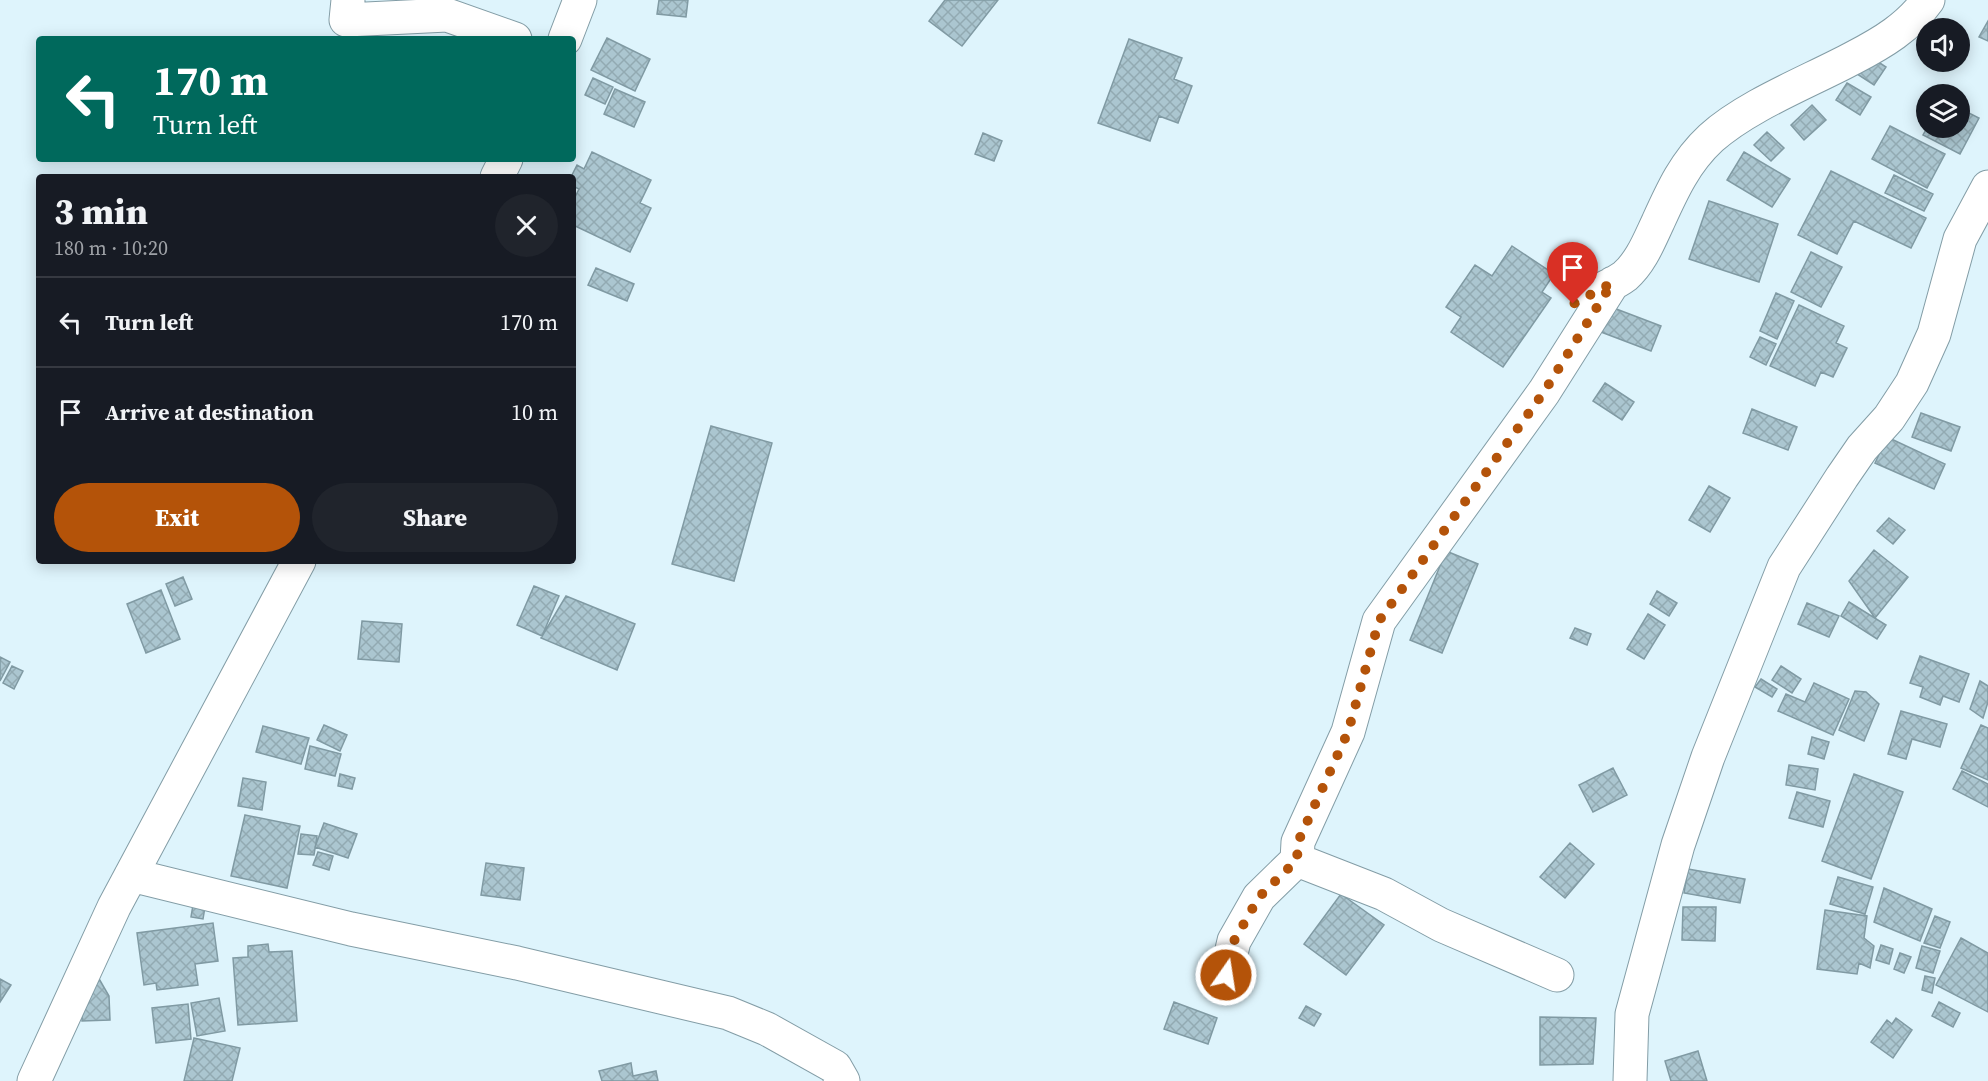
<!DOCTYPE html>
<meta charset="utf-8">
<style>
body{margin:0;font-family:"Source Serif 4",serif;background:#20242c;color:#f1f3f6;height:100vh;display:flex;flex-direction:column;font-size:22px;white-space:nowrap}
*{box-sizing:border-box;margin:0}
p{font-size:20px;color:#9ea1a6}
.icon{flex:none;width:33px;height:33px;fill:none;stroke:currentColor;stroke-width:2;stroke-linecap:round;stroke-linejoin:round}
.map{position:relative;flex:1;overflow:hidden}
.drawer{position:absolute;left:36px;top:174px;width:540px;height:390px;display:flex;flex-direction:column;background:#171b24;border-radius:6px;box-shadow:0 3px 15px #0003}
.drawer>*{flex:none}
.guide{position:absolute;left:36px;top:36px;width:540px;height:126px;border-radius:6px;box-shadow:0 3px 15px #0003;background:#00695c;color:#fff;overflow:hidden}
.buttons{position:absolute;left:1916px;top:18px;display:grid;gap:12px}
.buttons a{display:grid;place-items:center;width:54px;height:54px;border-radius:50%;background:#171b24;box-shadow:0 3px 15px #0003;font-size:30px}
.pin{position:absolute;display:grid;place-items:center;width:51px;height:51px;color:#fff;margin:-62px -26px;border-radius:50% 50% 50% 0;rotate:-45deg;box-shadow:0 0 6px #0007}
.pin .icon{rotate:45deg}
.me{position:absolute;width:66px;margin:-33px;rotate:13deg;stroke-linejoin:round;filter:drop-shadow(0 0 4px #0008)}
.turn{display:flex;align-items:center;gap:21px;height:126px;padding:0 18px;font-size:27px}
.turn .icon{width:78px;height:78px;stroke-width:2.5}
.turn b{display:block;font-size:42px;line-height:51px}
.round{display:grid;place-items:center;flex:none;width:63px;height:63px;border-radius:32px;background:#20242c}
.overview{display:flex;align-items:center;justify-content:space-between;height:102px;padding:0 18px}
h1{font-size:36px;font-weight:800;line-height:45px}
.cta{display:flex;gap:12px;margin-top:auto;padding:12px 18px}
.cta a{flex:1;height:69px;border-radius:36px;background:#b45309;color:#fff;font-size:24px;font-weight:800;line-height:69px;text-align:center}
.cta a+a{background:#20242c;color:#f1f3f6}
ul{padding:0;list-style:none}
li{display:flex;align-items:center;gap:18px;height:90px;padding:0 18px;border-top:2px solid #363941}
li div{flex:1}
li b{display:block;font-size:22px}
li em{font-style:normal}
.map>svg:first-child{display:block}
.building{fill:url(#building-cross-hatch);stroke:#809aa3;stroke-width:1.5}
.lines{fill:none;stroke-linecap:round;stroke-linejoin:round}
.minor-casing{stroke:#839da6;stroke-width:35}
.minor{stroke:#fff;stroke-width:33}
.route{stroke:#b45309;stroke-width:10;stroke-dasharray:0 18}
</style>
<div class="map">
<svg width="1988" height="1081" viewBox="0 0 1988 1081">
<defs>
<pattern id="building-cross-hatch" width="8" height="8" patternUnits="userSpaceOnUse" patternTransform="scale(1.5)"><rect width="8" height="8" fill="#abc6d0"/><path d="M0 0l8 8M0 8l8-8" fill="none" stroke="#92aab2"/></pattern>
</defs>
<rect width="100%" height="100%" fill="#def4fc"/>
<path class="building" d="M 659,0 L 688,0 L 686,17 L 657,14 Z
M 945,0 L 998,0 L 962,46 L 929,21 Z
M 1988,21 L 1988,41 L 1979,37 Z
M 607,38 L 650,59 L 635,91 L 591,70 Z
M 1129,39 L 1182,58 L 1174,79 L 1192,86 L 1178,123 L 1159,116 L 1150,141 L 1098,123 Z
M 1866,54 L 1886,67 L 1874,85 L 1854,72 Z
M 593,78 L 613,87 L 605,104 L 585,95 Z
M 1847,83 L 1871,97 L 1860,115 L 1836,100 Z
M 615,89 L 645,102 L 634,127 L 604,114 Z
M 1812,105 L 1826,120 L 1804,140 L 1791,125 Z
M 1959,108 L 1979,118 L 1960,154 L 1923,135 L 1927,128 L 1959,128 Z
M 1890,126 L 1945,154 L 1927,188 L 1872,159 Z
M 1767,132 L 1784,148 L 1771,161 L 1754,145 Z
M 983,133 L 1002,141 L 994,161 L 975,154 Z
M 592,152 L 651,180 L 640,203 L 651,208 L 630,252 L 573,225 L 573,201 L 579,189 L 573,186 L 573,177 L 571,177 L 577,165 L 584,169 Z
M 1744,152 L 1790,179 L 1772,207 L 1727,180 Z
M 1831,171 L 1926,218 L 1911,248 L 1854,221 L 1837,254 L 1798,235 Z
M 1894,175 L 1933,194 L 1924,211 L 1885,193 Z
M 1709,201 L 1778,224 L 1759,282 L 1689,259 Z
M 1512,246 L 1554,274 L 1542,292 L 1551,298 L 1503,367 L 1451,332 L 1461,317 L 1446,307 L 1475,265 L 1492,276 Z
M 1811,252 L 1842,267 L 1821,307 L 1791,292 Z
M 596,268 L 634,284 L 627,301 L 588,285 Z
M 1776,293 L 1794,301 L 1777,339 L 1760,331 Z
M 1799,305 L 1844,326 L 1836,343 L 1847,348 L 1833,377 L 1821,372 L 1815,386 L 1770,366 Z
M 1611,307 L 1661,326 L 1651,351 L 1601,332 Z
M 1760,337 L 1776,344 L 1766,365 L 1750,357 Z
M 1605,383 L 1634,402 L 1622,420 L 1593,401 Z
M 1752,409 L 1797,427 L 1788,450 L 1743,433 Z
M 1921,413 L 1960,427 L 1951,451 L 1912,437 Z
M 711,426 L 772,443 L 734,581 L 672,564 Z
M 1887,437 L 1945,464 L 1934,489 L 1875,463 Z
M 1709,486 L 1730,498 L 1710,532 L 1689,520 Z
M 1889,518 L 1905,530 L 1893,544 L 1877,531 Z
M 1874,550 L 1908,577 L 1875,618 L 1849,581 Z
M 1446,551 L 1478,564 L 1442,653 L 1410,640 Z
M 183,577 L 192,599 L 175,606 L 166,584 Z
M 534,586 L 559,596 L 542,636 L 517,625 Z
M 161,590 L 180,639 L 146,653 L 127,604 Z
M 1657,591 L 1677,603 L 1669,616 L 1650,604 Z
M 566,596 L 635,624 L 617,670 L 541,638 Z
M 1849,602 L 1886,625 L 1877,639 L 1841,616 Z
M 1807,603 L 1839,616 L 1829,637 L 1798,624 Z
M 1648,614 L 1665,625 L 1644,659 L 1627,649 Z
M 362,621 L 402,624 L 399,662 L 358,659 Z
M 1575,628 L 1591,634 L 1587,645 L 1570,638 Z
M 1920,656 L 1969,674 L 1959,702 L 1943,696 L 1940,705 L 1920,697 L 1923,687 L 1910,683 Z
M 0,657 L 10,662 L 0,681 Z
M 12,666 L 23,671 L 14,689 L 3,683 Z
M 1781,666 L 1801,679 L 1792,693 L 1772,680 Z
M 1761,679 L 1777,689 L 1772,697 L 1755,687 Z
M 1980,681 L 1988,686 L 1988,702 L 1983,718 L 1970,709 Z
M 1814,683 L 1849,699 L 1833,735 L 1778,711 L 1786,694 L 1805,702 Z
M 1855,691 L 1866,692 L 1879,704 L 1864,741 L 1839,730 Z
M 1901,711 L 1947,724 L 1940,747 L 1912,739 L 1906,759 L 1888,754 Z
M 324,725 L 347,735 L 340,751 L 317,740 Z
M 1981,725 L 1988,728 L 1988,780 L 1961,768 Z
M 263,726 L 309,738 L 301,764 L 256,752 Z
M 1812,737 L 1829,742 L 1824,759 L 1808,754 Z
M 310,746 L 341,754 L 335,776 L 305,769 Z
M 1789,765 L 1818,769 L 1815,790 L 1786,785 Z
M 1613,768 L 1627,795 L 1593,812 L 1579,785 Z
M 1962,771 L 1988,784 L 1988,807 L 1953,789 Z
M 340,774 L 355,778 L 352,789 L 338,786 Z
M 1854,774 L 1903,792 L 1871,879 L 1822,861 Z
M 243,778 L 266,782 L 262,810 L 238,806 Z
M 1797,792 L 1830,801 L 1823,827 L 1789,818 Z
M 245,815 L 300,826 L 287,888 L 231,876 Z
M 324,823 L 357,834 L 348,858 L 315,847 Z
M 301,834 L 317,836 L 314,855 L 298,854 Z
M 1570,843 L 1594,864 L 1565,898 L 1540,877 Z
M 318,852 L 333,856 L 329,870 L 313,865 Z
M 486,863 L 524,868 L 520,900 L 481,895 Z
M 1688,869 L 1745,879 L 1740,903 L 1684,893 Z
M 1838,877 L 1873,887 L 1865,914 L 1830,904 Z
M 1884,888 L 1932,909 L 1920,941 L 1874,922 Z
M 1341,894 L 1384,925 L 1346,975 L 1304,944 Z
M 194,899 L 206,901 L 203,919 L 191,917 Z
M 1683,907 L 1716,907 L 1715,941 L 1682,940 Z
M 1825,910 L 1867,916 L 1864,938 L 1874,946 L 1870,968 L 1859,963 L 1857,974 L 1817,969 Z
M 1935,916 L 1950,922 L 1940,948 L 1924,943 Z
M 213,923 L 218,961 L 195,964 L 198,985 L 157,990 L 156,983 L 144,985 L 137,933 Z
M 1961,938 L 1988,953 L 1988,1012 L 1936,985 Z
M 268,944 L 269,952 L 292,951 L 297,1021 L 238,1025 L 233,958 L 248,957 L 248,946 Z
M 1881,945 L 1893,949 L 1889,964 L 1876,960 Z
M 1922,946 L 1940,951 L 1933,973 L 1916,968 Z
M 1900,953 L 1911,957 L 1904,973 L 1894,969 Z
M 1925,976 L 1935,978 L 1932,993 L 1922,990 Z
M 98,977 L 109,996 L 110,1020 L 82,1021 L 81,988 Z
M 0,979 L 11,985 L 0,1002 Z
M 219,998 L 225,1031 L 197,1036 L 191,1003 Z
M 1174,1002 L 1217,1018 L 1208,1044 L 1164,1029 Z
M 1939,1002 L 1960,1013 L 1953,1027 L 1932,1016 Z
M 188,1004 L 191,1039 L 156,1043 L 152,1008 Z
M 1306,1006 L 1321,1014 L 1314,1026 L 1299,1018 Z
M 1540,1017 L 1596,1018 L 1593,1064 L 1540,1065 Z
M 1896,1018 L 1912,1030 L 1893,1058 L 1871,1042 L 1887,1020 L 1892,1024 Z
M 194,1038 L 240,1048 L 232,1081 L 184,1081 Z
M 1698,1051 L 1707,1081 L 1671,1081 L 1665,1061 Z
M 631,1063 L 633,1076 L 656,1071 L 658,1081 L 602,1081 L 599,1071 Z"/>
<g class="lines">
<defs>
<path id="minor" d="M 348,0 L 346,20 L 447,15 L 515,39
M 565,39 L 580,0
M 497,177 L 506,159
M 1593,294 C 1603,288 1616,283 1625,276 C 1641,262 1649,241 1658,222 C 1672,191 1685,162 1711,138 C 1748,105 1808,82 1853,58 C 1882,43 1909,27 1928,0
M 131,875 L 351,929 L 517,963 L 728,1013 L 767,1029 L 835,1067 L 843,1081
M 1226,975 L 1234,941 L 1259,897 L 1297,860
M 1557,975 L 1441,925 L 1384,894 L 1297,860 L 1298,842 L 1348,732 L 1379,621 L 1544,392 L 1613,283
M 34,1081 L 114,907 L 299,561
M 1630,1081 L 1632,1014 L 1678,845 L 1708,757 L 1784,567 L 1842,477 L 1862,448 L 1889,418 L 1912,383 L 1934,334 L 1960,239 L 1988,187"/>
</defs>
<use href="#minor" class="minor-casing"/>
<use href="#minor" class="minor"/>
</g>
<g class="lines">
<path class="route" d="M 1226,975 L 1234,941 L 1259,897 L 1297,860 L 1298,842 L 1348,732 L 1379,621 L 1544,392 L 1612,283 L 1573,304"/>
</g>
</svg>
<div class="buttons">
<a><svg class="icon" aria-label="sound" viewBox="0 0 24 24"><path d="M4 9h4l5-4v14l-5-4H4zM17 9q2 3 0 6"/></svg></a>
<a><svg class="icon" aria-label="layers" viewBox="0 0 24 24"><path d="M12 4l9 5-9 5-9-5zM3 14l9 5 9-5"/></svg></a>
</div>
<div class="pin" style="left:1573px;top:304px;background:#d93025"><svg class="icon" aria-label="arrive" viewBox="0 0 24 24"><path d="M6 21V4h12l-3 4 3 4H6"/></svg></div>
<svg class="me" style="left:1226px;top:975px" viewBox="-20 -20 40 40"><circle r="17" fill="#b45309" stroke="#fff" stroke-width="3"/><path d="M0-11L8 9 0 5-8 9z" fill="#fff"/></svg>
<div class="guide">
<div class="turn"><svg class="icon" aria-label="left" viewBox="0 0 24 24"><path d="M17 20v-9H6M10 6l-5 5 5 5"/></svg><div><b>170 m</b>Turn left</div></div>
</div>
<section class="drawer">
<div class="overview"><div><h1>3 min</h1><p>180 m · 10:20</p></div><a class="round"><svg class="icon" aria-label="close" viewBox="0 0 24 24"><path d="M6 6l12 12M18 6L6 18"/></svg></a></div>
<ul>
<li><svg class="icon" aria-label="left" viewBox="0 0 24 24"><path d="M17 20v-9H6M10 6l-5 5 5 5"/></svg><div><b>Turn left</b></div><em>170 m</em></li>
<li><svg class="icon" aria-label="arrive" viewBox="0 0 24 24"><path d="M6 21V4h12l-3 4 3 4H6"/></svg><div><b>Arrive at destination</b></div><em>10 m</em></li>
</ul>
<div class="cta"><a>Exit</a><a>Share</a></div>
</section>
</div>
